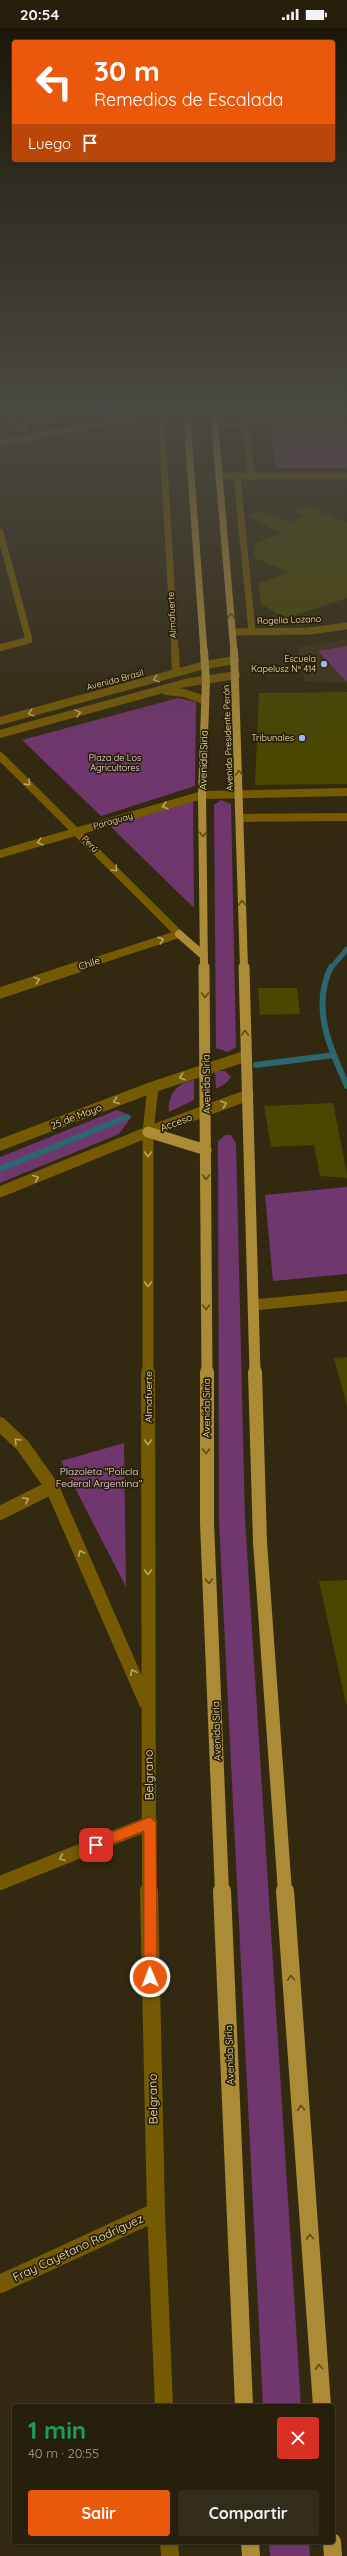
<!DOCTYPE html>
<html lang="es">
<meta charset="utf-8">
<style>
body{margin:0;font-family:Quicksand,sans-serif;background:#322c1a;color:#f1f3f6;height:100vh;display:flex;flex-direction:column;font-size:15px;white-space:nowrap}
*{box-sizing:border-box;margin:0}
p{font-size:13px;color:#a4a29d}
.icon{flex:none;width:22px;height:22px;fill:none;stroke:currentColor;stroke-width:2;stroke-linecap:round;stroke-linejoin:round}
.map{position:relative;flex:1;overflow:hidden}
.drawer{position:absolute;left:12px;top:2376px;width:323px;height:140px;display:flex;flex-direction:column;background:#261f0c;border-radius:4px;box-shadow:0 1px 3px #0004,0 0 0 1px #423d2d}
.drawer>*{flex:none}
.hud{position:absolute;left:12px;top:12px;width:323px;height:122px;border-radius:4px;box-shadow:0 1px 3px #0004,0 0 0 1px #423d2d;background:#ea580c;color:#fff;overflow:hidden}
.pin{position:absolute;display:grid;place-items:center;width:34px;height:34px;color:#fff;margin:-17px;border-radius:8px;box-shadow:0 2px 6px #0006}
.me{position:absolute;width:44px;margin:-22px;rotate:359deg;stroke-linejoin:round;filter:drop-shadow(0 0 3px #0008)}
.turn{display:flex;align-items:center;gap:14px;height:84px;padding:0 16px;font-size:18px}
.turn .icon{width:52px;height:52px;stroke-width:2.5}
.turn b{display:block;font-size:28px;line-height:34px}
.then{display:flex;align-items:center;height:38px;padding:0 16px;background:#0003;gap:8px;font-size:15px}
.round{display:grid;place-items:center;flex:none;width:42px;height:42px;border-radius:4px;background:#322c1a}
.overview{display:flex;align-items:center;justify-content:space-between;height:68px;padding:0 16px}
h1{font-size:24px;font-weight:800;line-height:30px;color:#1e9e55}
.primary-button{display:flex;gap:8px;margin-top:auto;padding:8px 16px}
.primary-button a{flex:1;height:46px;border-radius:4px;background:#ea580c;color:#fff;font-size:16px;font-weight:800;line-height:46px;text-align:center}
.primary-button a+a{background:#322c1a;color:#f1f3f6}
.status{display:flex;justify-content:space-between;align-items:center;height:28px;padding:0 20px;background:#261f0c;direction:ltr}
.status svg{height:11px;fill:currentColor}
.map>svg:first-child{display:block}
.built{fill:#3e3315}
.green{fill:#70366e}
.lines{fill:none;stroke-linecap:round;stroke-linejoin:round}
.stream-far1{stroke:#2c6770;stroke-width:5}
.stream{stroke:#2c6770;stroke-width:6}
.building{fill:#494700}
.minor-far4{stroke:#745a03;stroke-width:7}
.minor-far3{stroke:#745a03;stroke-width:8}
.minor-far2{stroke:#745a03;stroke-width:11}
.minor-far1{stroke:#745a03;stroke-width:14}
.minor{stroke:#745a03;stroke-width:18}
.major-far4{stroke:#ab8b36;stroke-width:7}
.major-far3{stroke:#ab8b36;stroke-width:8}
.major-far2{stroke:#ab8b36;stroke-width:11}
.major-far1{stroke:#ab8b36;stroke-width:14}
.major{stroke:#ab8b36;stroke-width:18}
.oneway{stroke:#5d4b19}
.oneway2{stroke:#baa569}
.route{fill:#ea580c;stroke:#983908}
.poi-dot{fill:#9ab5fd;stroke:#292006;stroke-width:1.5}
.labels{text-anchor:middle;stroke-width:3.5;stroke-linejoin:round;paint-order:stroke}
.far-street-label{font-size:9px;fill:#f3e3bd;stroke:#292006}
.far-poi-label{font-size:9px;fill:#f3e3bd;stroke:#292006;text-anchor:end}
.far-park-label{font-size:9px;fill:#f2dbf0;stroke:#292006}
.street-label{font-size:10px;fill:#f3e3bd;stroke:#292006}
.park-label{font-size:10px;fill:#f2dbf0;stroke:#292006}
.near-street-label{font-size:12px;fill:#f3e3bd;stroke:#292006}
</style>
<div class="status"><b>20:54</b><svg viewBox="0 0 49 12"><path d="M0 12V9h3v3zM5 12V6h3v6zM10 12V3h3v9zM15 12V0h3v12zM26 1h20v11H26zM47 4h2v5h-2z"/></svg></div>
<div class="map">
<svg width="347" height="2528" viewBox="0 0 347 2528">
<rect width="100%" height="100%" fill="#332910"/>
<path class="built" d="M 347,611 L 347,655 L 304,653 L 298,619 Z"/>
<path class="green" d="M 115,377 L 141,377 L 47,395 L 41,392 Z
M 270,395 L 347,396 L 347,440 L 275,440 Z
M 347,618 L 347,654 L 318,623 Z
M 178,670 L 196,674 L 195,758 L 101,788 L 22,712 Z
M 221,772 L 231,776 L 236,1019 L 228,1024 L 216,1020 L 214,777 Z
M 193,773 L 194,880 L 109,797 Z
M 215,1043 L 225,1043 L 231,1049 L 226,1055 L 216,1061 Z
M 194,1052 L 194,1072 L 169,1084 C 167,1068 177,1054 194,1052 Z
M 117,1082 L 132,1088 L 119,1106 L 0,1155 L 0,1129 Z
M 225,1107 L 231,1107 L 236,1115 L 245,1491 L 301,2378 L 263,2378 L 219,1494 L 218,1113 Z
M 347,1159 L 347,1246 L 273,1253 L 265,1167 Z
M 124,1415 L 126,1559 L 61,1433 Z
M 269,2514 L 309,2514 L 310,2528 L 270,2528 Z"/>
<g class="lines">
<path class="stream-far1" d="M 331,940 L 347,921"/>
<path class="stream" d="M 331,939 C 311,979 330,1020 347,1058
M 256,1037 L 334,1027
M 0,1141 L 127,1089"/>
</g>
<path class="building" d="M 309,478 L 347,495 L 347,570 L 286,590 L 261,576 L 258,556 L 288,544 L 253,529 L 256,515 L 281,505 L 247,488 L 261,482 L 290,494 L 303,489 L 292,484 Z
M 347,664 L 347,756 L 255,757 L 259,665 Z
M 258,960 L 297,960 L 300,986 L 260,987 Z
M 333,1075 L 347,1146 L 347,1150 L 320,1148 L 314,1117 L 271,1119 L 264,1078 Z
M 347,1329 L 347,1378 L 334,1330 Z
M 347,1552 L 347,1676 L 346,1676 L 319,1553 Z"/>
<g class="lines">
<path class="minor-far4" d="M 0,382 L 25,401
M 161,384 L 175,624
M 243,386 L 252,448
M 214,395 L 347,394
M 19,396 L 112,377
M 0,415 L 161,384 L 186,381 L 241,381
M 219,448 L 347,448
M 237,448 L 252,603
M 0,504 L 29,612 L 0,620
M 232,604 L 309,603 L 347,598"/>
<path class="minor-far3" d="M 175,623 L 176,645
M 166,663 L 184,665 L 204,672
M 0,693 L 205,637 L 235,632
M 0,706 L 185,655 L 236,647
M 0,728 L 179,906 L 75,940
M 240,790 L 347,789
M 0,826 L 202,767 L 347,764"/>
<path class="minor-far2" d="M 0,965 L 78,939
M 0,1117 L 153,1059 L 246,1028
M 0,1164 L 148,1104 L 248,1067
M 254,1277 L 347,1268
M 148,1345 L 148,1104 L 153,1059"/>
<path class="minor-far1" d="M 148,1344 L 149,1864
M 0,1396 L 23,1418 L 52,1459 L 146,1675
M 0,1485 L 52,1459
M 0,1855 L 150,1795"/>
<path class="minor" d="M 149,1863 L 156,2184 L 164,2378
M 0,2256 L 156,2184
M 169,2514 L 170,2528"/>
<path class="major-far4" d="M 186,377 L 204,624
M 213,377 L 234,624"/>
<path class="major-far3" d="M 204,623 L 206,652 L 202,767 L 204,940
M 234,623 L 244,940
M 179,906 L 204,928"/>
<path class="major-far2" d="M 204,939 L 207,1345
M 244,939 L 255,1345
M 148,1104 L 206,1122"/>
<path class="major-far1" d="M 207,1344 L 207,1495 L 222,1864
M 255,1344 L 260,1514 L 285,1864"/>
<path class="major" d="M 222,1863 L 244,2378
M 285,1863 L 322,2378
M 250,2514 L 251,2528
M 332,2514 L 333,2528"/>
</g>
<defs><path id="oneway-chevron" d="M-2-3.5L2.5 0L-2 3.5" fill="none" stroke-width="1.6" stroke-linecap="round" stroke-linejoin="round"/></defs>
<g class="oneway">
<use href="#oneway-chevron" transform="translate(231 588) rotate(-95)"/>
<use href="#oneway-chevron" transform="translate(239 745) rotate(-92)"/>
<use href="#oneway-chevron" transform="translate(203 806) rotate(89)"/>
<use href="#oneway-chevron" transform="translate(242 875) rotate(-91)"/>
<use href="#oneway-chevron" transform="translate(205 967) rotate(90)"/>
<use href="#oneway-chevron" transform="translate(245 1005) rotate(-91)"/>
<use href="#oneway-chevron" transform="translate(206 1149) rotate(90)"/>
<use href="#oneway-chevron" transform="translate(206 1279) rotate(90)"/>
<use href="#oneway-chevron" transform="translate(206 1423) rotate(90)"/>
<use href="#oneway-chevron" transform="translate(209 1553) rotate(88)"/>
<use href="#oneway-chevron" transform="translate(291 1950) rotate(-94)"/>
<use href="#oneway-chevron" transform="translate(301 2080) rotate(-94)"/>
<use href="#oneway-chevron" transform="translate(310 2209) rotate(-94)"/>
<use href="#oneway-chevron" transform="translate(319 2339) rotate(-94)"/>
</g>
<g class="oneway2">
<use href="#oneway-chevron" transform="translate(156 651) rotate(163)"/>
<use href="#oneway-chevron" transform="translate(31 685) rotate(165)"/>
<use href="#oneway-chevron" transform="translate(78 685) rotate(-15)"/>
<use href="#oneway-chevron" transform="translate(28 755) rotate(44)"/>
<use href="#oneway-chevron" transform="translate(165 778) rotate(164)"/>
<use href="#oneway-chevron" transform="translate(40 814) rotate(163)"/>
<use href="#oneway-chevron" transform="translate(115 841) rotate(46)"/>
<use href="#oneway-chevron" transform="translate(161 912) rotate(-18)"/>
<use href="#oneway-chevron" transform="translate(37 952) rotate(-18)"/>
<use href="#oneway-chevron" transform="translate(182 1049) rotate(162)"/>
<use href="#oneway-chevron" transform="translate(116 1073) rotate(159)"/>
<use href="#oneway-chevron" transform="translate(224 1076) rotate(-19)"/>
<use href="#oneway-chevron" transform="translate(148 1126) rotate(90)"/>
<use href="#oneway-chevron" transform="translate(36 1150) rotate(-22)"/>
<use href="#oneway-chevron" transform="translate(148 1256) rotate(90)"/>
<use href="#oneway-chevron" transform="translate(17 1413) rotate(-136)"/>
<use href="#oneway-chevron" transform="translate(148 1414) rotate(90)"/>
<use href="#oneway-chevron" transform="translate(26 1472) rotate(-27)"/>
<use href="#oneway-chevron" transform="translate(81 1525) rotate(-114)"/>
<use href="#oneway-chevron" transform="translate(148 1544) rotate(90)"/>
<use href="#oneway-chevron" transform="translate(133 1644) rotate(-114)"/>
<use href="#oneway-chevron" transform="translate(62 1830) rotate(158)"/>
</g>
<linearGradient id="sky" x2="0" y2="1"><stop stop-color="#1c1709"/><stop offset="0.52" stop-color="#4a4942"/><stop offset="1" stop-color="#4a4942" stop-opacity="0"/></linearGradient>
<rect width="347" height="731" fill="url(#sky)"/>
<path class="route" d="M 150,1789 L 156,1795 L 157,1949 L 155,1953 L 150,1955 L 146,1953 L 144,1949 L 144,1803 L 96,1822 L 90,1817 L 91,1813 Z"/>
<g class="poi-dot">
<circle cx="324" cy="636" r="4"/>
<circle cx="302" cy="710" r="4"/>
</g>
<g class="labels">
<g class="far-street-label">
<text transform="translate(172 587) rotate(-93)" y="3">Almafuerte</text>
<text transform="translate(289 592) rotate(-2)" y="3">Rogelia Lozano</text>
<text transform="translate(115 652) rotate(-15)" y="3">Avenida Brasil</text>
<text transform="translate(228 710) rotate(-92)" y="3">Avenida Presidente Perón</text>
<text transform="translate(113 793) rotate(-16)" y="3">Paraguay</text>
<text transform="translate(90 816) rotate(46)" y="3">Perú</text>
</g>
<g class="far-poi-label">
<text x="316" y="634">Escuela<tspan x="316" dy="10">Kapelusz Nº 414</tspan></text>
<text x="294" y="713">Tribunales</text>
</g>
<g class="far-park-label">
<text x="115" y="733">Plaza de Los<tspan x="115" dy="10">Agricultores</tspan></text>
</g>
<g class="street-label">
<text transform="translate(203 732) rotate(-89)" y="4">Avenida Siria</text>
<text transform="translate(89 935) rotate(-18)" y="4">Chile</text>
<text transform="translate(206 1056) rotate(-91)" y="4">Avenida Siria</text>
<text transform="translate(76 1088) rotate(-21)" y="4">25 de Mayo</text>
<text transform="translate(176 1094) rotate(-21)" y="4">Acceso</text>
<text transform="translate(148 1369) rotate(-90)" y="4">Almafuerte</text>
<text transform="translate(206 1380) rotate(-90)" y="4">Avenida Siria</text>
<text transform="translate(216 1703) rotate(-92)" y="4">Avenida Siria</text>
<text transform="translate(229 2027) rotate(-92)" y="4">Avenida Siria</text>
</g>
<g class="park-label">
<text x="99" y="1447">Plazoleta "Policía<tspan x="99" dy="12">Federal Argentina"</tspan></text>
</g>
<g class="near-street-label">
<text transform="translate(149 1747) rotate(-91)" y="4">Belgrano</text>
<text transform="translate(153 2071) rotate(-91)" y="4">Belgrano</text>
<text transform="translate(78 2220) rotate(-25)" y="4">Fray Cayetano Rodríguez</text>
</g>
</g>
</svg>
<div class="pin" style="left:96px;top:1817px;background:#d93025"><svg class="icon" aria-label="arrive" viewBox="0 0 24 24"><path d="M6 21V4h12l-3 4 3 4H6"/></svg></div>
<svg class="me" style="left:150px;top:1949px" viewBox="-20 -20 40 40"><circle r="17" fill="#ea580c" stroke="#fff" stroke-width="3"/><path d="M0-11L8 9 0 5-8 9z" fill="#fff"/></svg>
<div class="hud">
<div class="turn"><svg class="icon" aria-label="left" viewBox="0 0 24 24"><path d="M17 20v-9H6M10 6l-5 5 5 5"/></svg><div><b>30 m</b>Remedios de Escalada</div></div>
<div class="then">Luego<svg class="icon" aria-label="arrive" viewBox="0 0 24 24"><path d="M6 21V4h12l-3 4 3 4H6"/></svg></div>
</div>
<section class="drawer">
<div class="overview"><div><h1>1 min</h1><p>40 m · 20:55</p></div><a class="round" style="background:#d93025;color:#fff"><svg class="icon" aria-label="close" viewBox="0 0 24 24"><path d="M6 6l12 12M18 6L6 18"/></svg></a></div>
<div class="primary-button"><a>Salir</a><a>Compartir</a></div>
</section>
</div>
